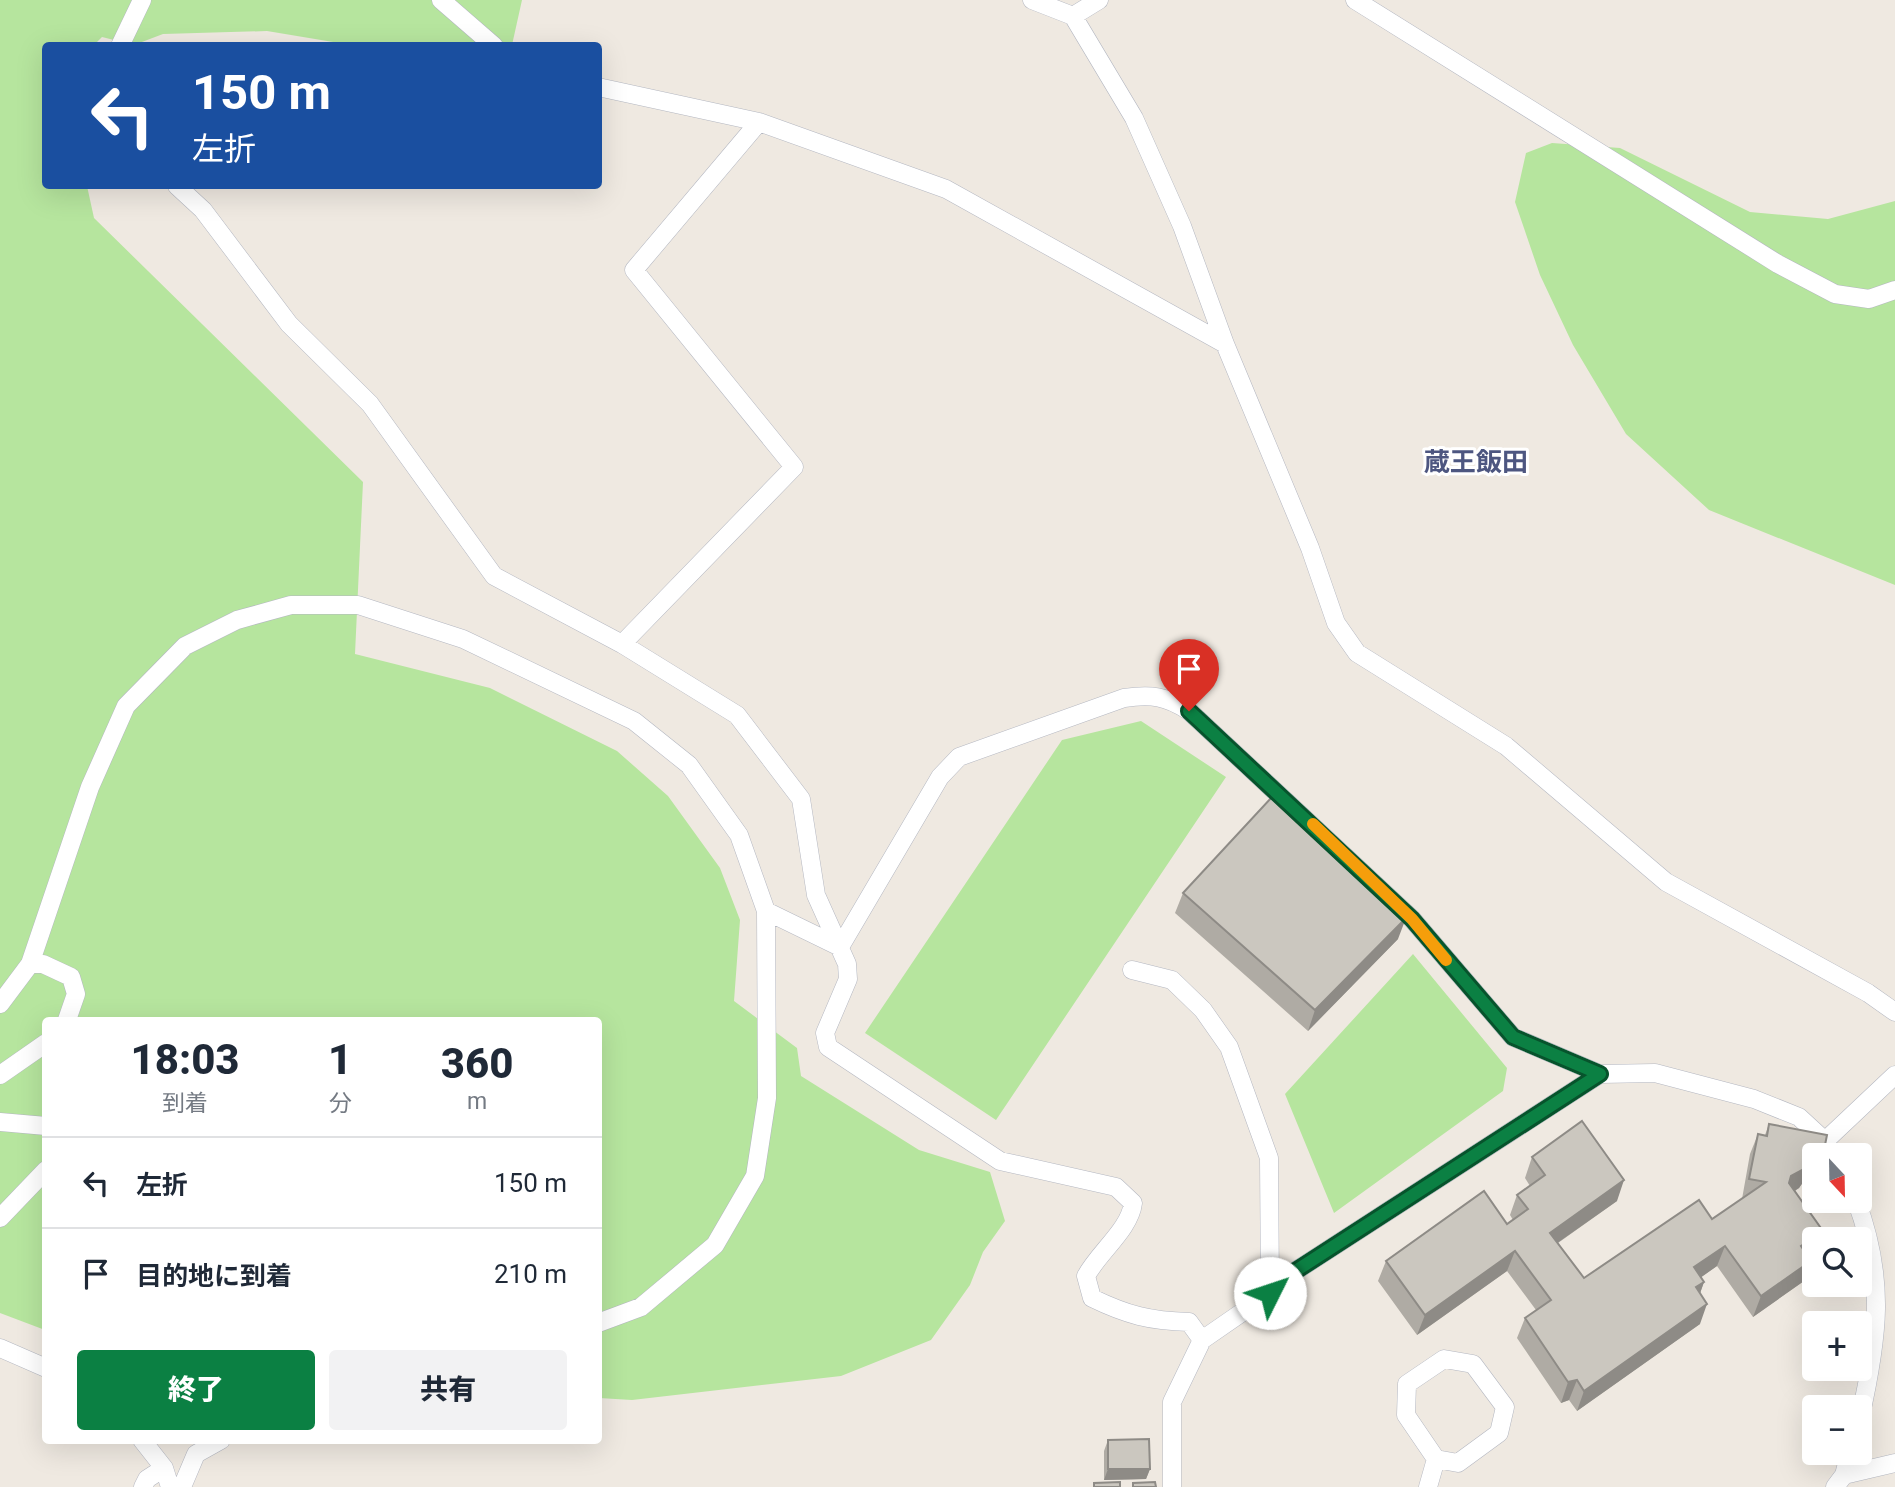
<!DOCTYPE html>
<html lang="ja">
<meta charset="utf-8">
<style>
body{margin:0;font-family:Roboto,"Noto Sans JP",sans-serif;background:#f2f2f3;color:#1f2937;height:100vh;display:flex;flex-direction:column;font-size:26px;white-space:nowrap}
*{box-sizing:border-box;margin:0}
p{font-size:23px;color:#747a83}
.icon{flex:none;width:38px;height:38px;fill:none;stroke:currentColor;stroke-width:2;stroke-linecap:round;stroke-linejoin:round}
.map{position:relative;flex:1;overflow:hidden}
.details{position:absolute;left:42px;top:1017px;width:560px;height:427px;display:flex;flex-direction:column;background:#fff;border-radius:7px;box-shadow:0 7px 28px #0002}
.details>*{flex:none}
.hud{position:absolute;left:42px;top:42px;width:560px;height:147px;border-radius:7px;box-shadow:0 7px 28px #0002;background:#1a4fa0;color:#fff;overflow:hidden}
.needle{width:46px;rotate:158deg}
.controls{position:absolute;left:1802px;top:1143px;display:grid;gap:14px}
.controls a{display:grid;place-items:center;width:70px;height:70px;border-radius:7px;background:#fff;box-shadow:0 7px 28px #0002;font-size:35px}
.pin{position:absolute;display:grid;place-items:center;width:60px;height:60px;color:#fff;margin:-72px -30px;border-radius:50% 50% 50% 0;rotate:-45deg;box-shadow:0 0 7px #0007}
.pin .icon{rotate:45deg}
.me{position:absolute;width:77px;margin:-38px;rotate:49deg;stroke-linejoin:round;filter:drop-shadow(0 0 5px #0008)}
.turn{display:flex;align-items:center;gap:24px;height:147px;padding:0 35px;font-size:32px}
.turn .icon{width:91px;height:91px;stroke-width:2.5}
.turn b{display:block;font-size:49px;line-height:60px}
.eta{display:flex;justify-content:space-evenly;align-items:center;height:119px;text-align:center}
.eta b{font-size:42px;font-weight:800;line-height:49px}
.action{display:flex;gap:14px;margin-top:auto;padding:14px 35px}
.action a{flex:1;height:80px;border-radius:7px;background:#0b8043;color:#fff;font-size:28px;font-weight:800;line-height:80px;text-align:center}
.action a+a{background:#f2f2f3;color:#1f2937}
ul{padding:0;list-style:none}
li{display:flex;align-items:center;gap:21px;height:91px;padding:0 35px;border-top:2px solid #e0e1e3}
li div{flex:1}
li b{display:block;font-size:26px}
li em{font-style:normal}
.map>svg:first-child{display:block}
.green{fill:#b6e59e}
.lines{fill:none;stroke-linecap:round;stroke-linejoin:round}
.minor-casing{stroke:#b4b7c1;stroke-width:19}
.minor{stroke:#fff;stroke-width:18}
.wall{fill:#afaba4}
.shaded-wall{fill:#8e8b86}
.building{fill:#cbc7bf;stroke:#8e8b86;stroke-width:2}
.route-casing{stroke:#07532c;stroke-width:18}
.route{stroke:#0b8043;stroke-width:12}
.slow{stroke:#f59e0b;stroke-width:12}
.labels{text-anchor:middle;stroke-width:6;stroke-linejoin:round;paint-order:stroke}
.quarter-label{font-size:26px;font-weight:bold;fill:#4d5680;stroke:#fff}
</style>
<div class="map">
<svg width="1895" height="1487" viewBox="0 0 1895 1487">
<rect width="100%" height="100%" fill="#efe9e1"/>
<path class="green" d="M 0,0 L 522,0 L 512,45 L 351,45 L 267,31 L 163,34 L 134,45 L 102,37 L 94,45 L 46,46 L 46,186 L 87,186 L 94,218 L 363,482 L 355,654 L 490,688 L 617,751 L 668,796 L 720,868 L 740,920 L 734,1001 L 797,1048 L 801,1076 L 919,1150 L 990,1172 L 1005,1221 L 983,1252 L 970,1285 L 931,1340 L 841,1376 L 632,1400 L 599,1398 L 598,1020 L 46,1020 L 45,1330 L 0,1313 Z
M 1552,143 L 1620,148 L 1750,212 L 1828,219 L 1895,201 L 1895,585 L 1709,510 L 1626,434 L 1573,345 L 1540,275 L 1515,202 L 1526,153 Z
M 1141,721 L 1226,777 L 996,1120 L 865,1033 L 1062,740 Z
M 1413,954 L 1507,1068 L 1503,1091 L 1334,1213 L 1285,1094 Z"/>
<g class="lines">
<defs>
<path id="minor" d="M 441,0 L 494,46
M 1032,0 L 1073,16 L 1134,118 L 1182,226 L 1225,344 L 1310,548 L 1336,623 L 1357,653 L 1506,746 L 1666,882 L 1868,993 L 1895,1012
M 1355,0 L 1778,264 L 1835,294 L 1869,299 L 1895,290
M 1073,16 L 1099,0
M 120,46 L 142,0
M 598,87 L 759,122 L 946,189 L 1225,344
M 177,186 L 203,210 L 289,324 L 370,404 L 494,576 L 622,644 L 737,715 L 801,799 L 816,895 L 847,964 L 848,979 L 825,1033 L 828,1047 L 1000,1161 L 1116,1187 L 1133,1203 C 1130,1229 1099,1252 1086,1276 L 1092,1298 C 1127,1315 1150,1321 1189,1322 L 1202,1340
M 622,644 L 794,467 L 634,270 L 759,122
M 766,911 L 840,947
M 840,947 L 940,777 L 959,757 L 1124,698 C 1151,694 1166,696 1189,711 L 1412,919 L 1513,1037 L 1600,1074 L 1655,1073 L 1754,1099 L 1799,1117 L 1825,1141 L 1834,1155
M 30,964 L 43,964 L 71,977 L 76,994 L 67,1020
M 1132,970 L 1172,980 L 1203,1010 L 1229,1047 L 1269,1158 L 1270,1293
M 0,1004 L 30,964 L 90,787 L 126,706 L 185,646 L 237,620 L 291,605 L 358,605 L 463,639 L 634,721 L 689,765 L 739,835 L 766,911 L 767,1098 L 755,1176 L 715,1245 L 641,1307 L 598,1323
M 0,1075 L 46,1043
M 0,1122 L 46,1126
M 1825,1141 L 1895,1075
M 1856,1200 C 1886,1279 1878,1338 1860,1418
M 0,1218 L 46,1170
M 0,1348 L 46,1368
M 1444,1359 L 1473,1364 L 1505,1407 L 1499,1433 L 1458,1463 L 1436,1459 L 1406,1415 L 1407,1384 Z
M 142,1440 L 164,1468 L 170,1487
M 1844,1475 L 1895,1463
M 143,1487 L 147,1479 L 164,1468
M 182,1487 L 196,1454 L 221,1440
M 1172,1487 L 1172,1402 L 1202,1340 L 1270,1293 L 1297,1270 L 1600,1074
M 1428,1487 L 1436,1459
M 1835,1487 L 1844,1475 L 1850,1452"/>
</defs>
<use href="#minor" class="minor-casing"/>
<use href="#minor" class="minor"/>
</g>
<path class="wall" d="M 1183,893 L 1398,939 L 1308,1031 L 1175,913 Z
M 1769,1124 L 1815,1155 L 1815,1177 L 1808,1175 L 1799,1188 L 1795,1191 L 1823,1231 L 1820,1239 L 1815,1239 L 1815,1251 L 1808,1256 L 1811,1261 L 1804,1281 L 1753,1317 L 1717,1266 L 1701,1277 L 1704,1282 L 1700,1293 L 1700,1324 L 1577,1411 L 1569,1400 L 1561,1403 L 1517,1338 L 1525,1318 L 1536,1310 L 1507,1271 L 1417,1335 L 1378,1281 L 1386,1261 L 1507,1224 L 1513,1220 L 1510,1215 L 1517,1195 L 1530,1186 L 1525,1178 L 1532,1157 L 1617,1201 L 1558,1243 L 1584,1278 L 1712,1219 L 1742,1199 L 1750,1154 L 1758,1134 L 1765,1135 Z
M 1108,1440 L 1150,1469 L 1146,1479 L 1104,1480 L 1104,1451 Z"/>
<path class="shaded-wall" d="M 1406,918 L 1398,939 L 1308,1031 L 1315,1010 Z
M 1815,1156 L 1808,1175 L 1799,1188 L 1784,1197 L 1791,1176 Z
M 1624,1180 L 1617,1201 L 1543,1253 L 1550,1233 Z
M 1823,1231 L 1820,1239 L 1815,1239 L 1815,1251 L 1793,1266 L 1801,1246 Z
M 1725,1246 L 1717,1266 L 1686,1288 L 1694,1267 Z
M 1515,1251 L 1507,1271 L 1417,1335 L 1425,1315 Z
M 1811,1261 L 1804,1281 L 1753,1317 L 1761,1296 Z
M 1704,1282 L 1697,1302 L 1696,1287 Z
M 1707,1304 L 1700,1324 L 1577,1411 L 1584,1391 Z
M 1577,1380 L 1569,1400 L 1561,1403 L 1568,1382 Z
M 1108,1469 L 1150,1469 L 1146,1479 L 1104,1480 Z"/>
<path class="building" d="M 1273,796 L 1406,918 L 1315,1010 L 1183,893 Z
M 1582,1121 L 1624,1180 L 1550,1233 L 1584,1278 L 1699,1200 L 1712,1219 L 1766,1182 L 1749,1179 L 1758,1134 L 1767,1136 L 1769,1124 L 1827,1135 L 1823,1155 L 1815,1155 L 1806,1168 L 1791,1176 L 1789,1183 L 1823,1231 L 1801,1246 L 1811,1261 L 1761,1296 L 1725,1246 L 1694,1267 L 1704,1282 L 1696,1287 L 1707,1304 L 1584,1391 L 1577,1380 L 1568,1382 L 1525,1318 L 1551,1300 L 1515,1251 L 1425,1315 L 1386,1261 L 1484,1191 L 1507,1224 L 1528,1209 L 1517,1195 L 1545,1175 L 1532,1157 Z
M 1149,1439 L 1150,1469 L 1108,1469 L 1108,1440 Z
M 1120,1482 L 1120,1487 L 1094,1487 L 1094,1483 Z
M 1155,1482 L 1156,1487 L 1133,1487 L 1133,1483 Z"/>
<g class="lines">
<defs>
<path id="route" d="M 1189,711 L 1412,919 L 1513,1037 L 1600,1074 L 1297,1270 L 1270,1293"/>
</defs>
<use href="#route" class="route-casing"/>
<use href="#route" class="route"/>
<path class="slow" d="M 1313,824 L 1412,919 L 1446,960"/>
</g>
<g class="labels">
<g class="quarter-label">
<text x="1476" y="471">蔵王飯田</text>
</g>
</g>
</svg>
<div class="controls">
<a><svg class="needle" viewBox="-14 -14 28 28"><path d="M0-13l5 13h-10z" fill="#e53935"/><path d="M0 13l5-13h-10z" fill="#747a83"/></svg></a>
<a><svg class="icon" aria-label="search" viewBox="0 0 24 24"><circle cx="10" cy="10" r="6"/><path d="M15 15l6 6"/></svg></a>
<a>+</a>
<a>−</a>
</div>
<div class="pin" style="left:1189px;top:711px;background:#d93025"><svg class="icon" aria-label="arrive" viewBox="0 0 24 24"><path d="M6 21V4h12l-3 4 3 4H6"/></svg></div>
<svg class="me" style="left:1270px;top:1293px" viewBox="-20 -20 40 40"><circle r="19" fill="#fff"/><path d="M0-13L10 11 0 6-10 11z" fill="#0b8043"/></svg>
<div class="hud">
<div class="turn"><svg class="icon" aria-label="left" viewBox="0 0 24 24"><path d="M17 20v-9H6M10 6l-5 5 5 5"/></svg><div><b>150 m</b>左折</div></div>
</div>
<section class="details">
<div class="eta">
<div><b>18:03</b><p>到着</p></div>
<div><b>1</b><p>分</p></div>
<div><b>360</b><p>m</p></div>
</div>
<ul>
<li><svg class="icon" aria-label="left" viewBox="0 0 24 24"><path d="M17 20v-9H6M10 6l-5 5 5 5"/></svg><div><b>左折</b></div><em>150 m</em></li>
<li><svg class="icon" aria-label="arrive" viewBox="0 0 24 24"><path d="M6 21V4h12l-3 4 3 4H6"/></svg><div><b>目的地に到着</b></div><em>210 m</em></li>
</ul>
<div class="action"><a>終了</a><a>共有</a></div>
</section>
</div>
